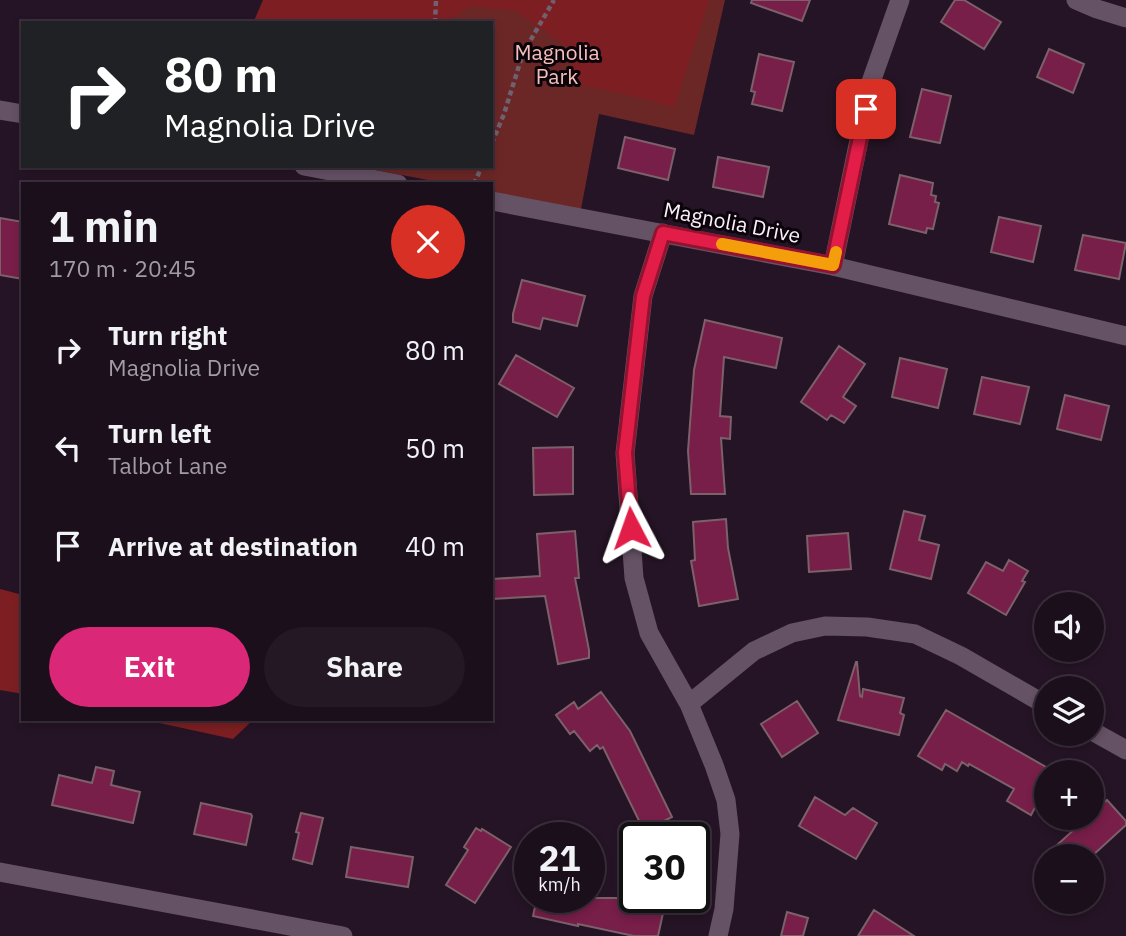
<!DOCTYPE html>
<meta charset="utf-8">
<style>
body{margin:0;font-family:"IBM Plex Sans",sans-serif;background:#251825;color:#f1f3f6;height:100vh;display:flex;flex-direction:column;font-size:26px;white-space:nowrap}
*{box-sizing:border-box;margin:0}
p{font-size:23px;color:#a09ca3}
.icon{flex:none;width:38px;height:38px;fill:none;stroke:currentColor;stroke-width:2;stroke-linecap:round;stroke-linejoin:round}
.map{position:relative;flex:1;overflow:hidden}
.sheet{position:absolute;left:21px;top:182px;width:472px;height:539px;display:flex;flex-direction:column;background:#1c0f1c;border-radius:0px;box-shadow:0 4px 10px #0003,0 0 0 2px #3a2f3b}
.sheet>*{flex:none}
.top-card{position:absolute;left:21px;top:21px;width:472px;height:147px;border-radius:0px;box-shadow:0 4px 10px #0003,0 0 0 2px #3a2f3b;background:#202124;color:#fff;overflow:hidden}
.buttons{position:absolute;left:1034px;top:592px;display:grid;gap:14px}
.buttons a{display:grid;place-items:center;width:70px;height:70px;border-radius:50%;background:#1c0f1c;box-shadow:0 4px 10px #0003,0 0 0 2px #3a2f3b;font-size:35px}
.speed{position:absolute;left:514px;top:822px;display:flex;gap:14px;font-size:35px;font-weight:700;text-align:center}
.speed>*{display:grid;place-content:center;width:91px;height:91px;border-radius:50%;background:#1c0f1c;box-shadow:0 4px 10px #0003,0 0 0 2px #3a2f3b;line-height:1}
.speed small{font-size:18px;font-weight:400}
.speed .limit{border:4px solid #111;border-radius:10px;background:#fff;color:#111}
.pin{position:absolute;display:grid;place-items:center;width:60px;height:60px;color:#fff;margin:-30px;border-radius:14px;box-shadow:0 4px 10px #0006}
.me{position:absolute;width:77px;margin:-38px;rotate:356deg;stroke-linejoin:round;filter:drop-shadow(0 0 5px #0008)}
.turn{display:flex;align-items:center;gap:24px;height:147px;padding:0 28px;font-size:32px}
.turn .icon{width:91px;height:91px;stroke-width:2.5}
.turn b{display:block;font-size:49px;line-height:60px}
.round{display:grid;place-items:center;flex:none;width:74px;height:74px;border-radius:37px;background:#251825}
.overview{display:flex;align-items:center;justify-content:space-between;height:119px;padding:0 28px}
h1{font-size:42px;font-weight:800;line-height:52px}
.cta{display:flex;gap:14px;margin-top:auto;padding:14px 28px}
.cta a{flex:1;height:80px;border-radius:42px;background:#db2777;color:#fff;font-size:28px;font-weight:800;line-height:80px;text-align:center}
.cta a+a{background:#251825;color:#f1f3f6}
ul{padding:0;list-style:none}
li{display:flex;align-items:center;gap:21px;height:98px;padding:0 28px}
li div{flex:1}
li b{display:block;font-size:26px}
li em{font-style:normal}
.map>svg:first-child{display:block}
.green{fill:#6b2726}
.forest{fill:#7d1f22}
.building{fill:#771e49;stroke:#7c606a;stroke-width:2}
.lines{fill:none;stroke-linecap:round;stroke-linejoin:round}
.path{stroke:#706170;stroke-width:4.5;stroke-dasharray:5 3.5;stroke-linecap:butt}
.minor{stroke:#655265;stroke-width:19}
.tertiary{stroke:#655265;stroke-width:19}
.route-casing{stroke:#92132f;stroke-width:18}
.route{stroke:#e11d48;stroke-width:12}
.slow{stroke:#f59e0b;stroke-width:12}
.labels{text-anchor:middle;stroke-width:6;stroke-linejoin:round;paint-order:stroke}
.park-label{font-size:21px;fill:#f5bfba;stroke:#0a040a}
.street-label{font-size:21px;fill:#fbeffb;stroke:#0a040a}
</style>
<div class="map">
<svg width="1126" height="936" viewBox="0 0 1126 936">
<rect width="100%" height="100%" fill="#251425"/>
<path class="green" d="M 355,0 L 725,0 L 694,135 L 599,114 L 581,209 L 492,192 L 492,184 L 449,184 L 355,166 L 492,166 L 492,23 L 350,23 Z"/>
<path class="forest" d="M 263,0 L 709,0 L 674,108 L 649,100 L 578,84 L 566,46 L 516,11 L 471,6 L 443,23 L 253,23 Z
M 0,589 L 23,595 L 23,694 L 0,690 Z
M 141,719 L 254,719 L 233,739 Z"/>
<path class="building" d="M 752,0 L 810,0 L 802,21 L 751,3 Z
M 955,0 L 964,0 L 1001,22 L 984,49 L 941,22 Z
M 1049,49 L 1084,64 L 1073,93 L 1037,77 Z
M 759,54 L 794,62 L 782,111 L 752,104 L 755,92 L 751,91 Z
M 922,89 L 951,96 L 940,143 L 910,137 Z
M 625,137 L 675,149 L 668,180 L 618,168 Z
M 718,157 L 769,167 L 763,197 L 713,187 Z
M 900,175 L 933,183 L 931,195 L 936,196 L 935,202 L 939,203 L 933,229 L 927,228 L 926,233 L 889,224 Z
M 999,217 L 1041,226 L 1033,262 L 991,252 Z
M 0,218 L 23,222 L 23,279 L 0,275 Z
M 1083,235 L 1126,243 L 1119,279 L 1075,270 Z
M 522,280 L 585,296 L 577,326 L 543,318 L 540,329 L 513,322 L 513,314 Z
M 705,320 L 782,338 L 776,368 L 724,357 L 720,416 L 731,417 L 730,439 L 721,438 L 725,494 L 691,494 L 688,451 L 694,370 Z
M 839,346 L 865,364 L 843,397 L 856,406 L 844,423 L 831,415 L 827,420 L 801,402 Z
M 516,355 L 574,388 L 557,417 L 499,384 Z
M 900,358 L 947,369 L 938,408 L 892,397 Z
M 982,377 L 1029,387 L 1020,424 L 974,414 Z
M 1065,395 L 1109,406 L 1101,440 L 1057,429 Z
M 573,447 L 573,494 L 534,495 L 533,448 Z
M 904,511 L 925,516 L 919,540 L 939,545 L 931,579 L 890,569 Z
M 726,519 L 728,548 L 738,599 L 699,606 L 691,561 L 695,560 L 693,522 Z
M 575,531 L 579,578 L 575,578 L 589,650 L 589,658 L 558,664 L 545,596 L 492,599 L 492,579 L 540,576 L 537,534 Z
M 848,533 L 851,569 L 809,572 L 807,536 Z
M 1009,560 L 1028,571 L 1022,581 L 1025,582 L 1006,615 L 968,593 L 986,562 L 1003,571 Z
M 856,662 L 857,662 L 860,696 L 862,697 L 863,689 L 904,698 L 900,713 L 904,715 L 899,735 L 838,720 Z
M 601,692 L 630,731 L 672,817 L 644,831 L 603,747 L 600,749 L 597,745 L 590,751 L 574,731 L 570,734 L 556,715 L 574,702 L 578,709 Z
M 797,701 L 818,733 L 782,757 L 761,724 Z
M 946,710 L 1046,767 L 1046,787 L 1031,815 L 1007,801 L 1014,789 L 969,764 L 968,766 L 962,762 L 957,771 L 945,764 L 942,770 L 918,756 Z
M 96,767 L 114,771 L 111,785 L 140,792 L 133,823 L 52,805 L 59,775 L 92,783 Z
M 815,797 L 845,815 L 853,808 L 877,823 L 856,859 L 799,826 Z
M 1107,800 L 1126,821 L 1126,825 L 1092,856 L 1067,856 L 1057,845 L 1088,817 L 1092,817 L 1092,813 Z
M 201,803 L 251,814 L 252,816 L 246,845 L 194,834 Z
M 301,813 L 323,818 L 312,864 L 293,859 L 299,833 L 296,832 Z
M 476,828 L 481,831 L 482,829 L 511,847 L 475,903 L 446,885 L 468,850 L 464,847 Z
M 351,847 L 413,857 L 408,887 L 346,877 Z
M 620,894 L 665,904 L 658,936 L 634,936 L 578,924 L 578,926 L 533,916 L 537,898 L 619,898 Z
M 874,910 L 914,936 L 858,936 Z
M 787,912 L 808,918 L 803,936 L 781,936 Z"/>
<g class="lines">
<path class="path" d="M 435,23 L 436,0
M 492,143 L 504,114 L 523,53 L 554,0
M 474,184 L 482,166"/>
<path class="minor" d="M 1076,0 L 1097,9 L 1126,18
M 663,233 L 643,296 L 625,453 L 634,578 L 649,633 L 689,704 L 714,765 L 726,800 L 730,834 L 724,909 L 718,936
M 833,266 L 871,82 L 900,0
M 689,704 L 754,651 L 792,633 L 825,626 L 867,627 L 915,634 L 961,656 L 1046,705
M 1092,731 L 1126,750"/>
<path class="tertiary" d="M 0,110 L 23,114
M 304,166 L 398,184
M 492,201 L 833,266 L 1126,336
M 0,872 L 343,936"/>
</g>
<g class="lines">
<defs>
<path id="route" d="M 631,528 L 625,453 L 643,296 L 663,233 L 833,265 L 866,109"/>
</defs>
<use href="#route" class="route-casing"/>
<use href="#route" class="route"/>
<path class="slow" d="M 722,244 L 833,265 L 836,252"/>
</g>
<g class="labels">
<g class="park-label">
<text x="557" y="60">Magnolia<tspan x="557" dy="24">Park</tspan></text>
</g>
<g class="street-label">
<text transform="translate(732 223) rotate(11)" y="7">Magnolia Drive</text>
</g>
</g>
</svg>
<div class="buttons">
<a><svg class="icon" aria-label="sound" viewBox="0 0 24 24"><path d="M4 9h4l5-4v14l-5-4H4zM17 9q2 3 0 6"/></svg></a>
<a><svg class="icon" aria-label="layers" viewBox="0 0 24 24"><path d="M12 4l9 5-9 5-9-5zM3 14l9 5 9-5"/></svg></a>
<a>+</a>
<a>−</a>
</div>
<div class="speed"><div>21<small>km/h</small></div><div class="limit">30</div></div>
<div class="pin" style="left:866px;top:109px;background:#d93025"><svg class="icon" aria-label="arrive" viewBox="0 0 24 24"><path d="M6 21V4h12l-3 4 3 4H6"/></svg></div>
<svg class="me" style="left:631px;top:528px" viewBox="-20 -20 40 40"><path d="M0-17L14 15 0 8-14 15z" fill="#e11d48" stroke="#fff" stroke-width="4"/></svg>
<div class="top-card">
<div class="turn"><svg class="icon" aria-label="right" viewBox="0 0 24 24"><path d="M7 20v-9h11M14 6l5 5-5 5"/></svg><div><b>80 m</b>Magnolia Drive</div></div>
</div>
<section class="sheet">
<div class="overview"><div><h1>1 min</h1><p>170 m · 20:45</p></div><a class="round" style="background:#d93025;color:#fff"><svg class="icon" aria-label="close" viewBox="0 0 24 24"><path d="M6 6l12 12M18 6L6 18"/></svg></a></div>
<ul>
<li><svg class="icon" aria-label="right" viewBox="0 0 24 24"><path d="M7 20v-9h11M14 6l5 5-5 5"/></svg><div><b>Turn right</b><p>Magnolia Drive</p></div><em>80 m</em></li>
<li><svg class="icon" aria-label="left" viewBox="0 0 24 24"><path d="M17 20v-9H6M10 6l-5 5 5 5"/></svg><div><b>Turn left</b><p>Talbot Lane</p></div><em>50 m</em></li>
<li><svg class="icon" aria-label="arrive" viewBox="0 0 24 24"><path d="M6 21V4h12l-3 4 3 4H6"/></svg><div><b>Arrive at destination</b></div><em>40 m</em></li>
</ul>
<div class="cta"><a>Exit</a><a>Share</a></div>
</section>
</div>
